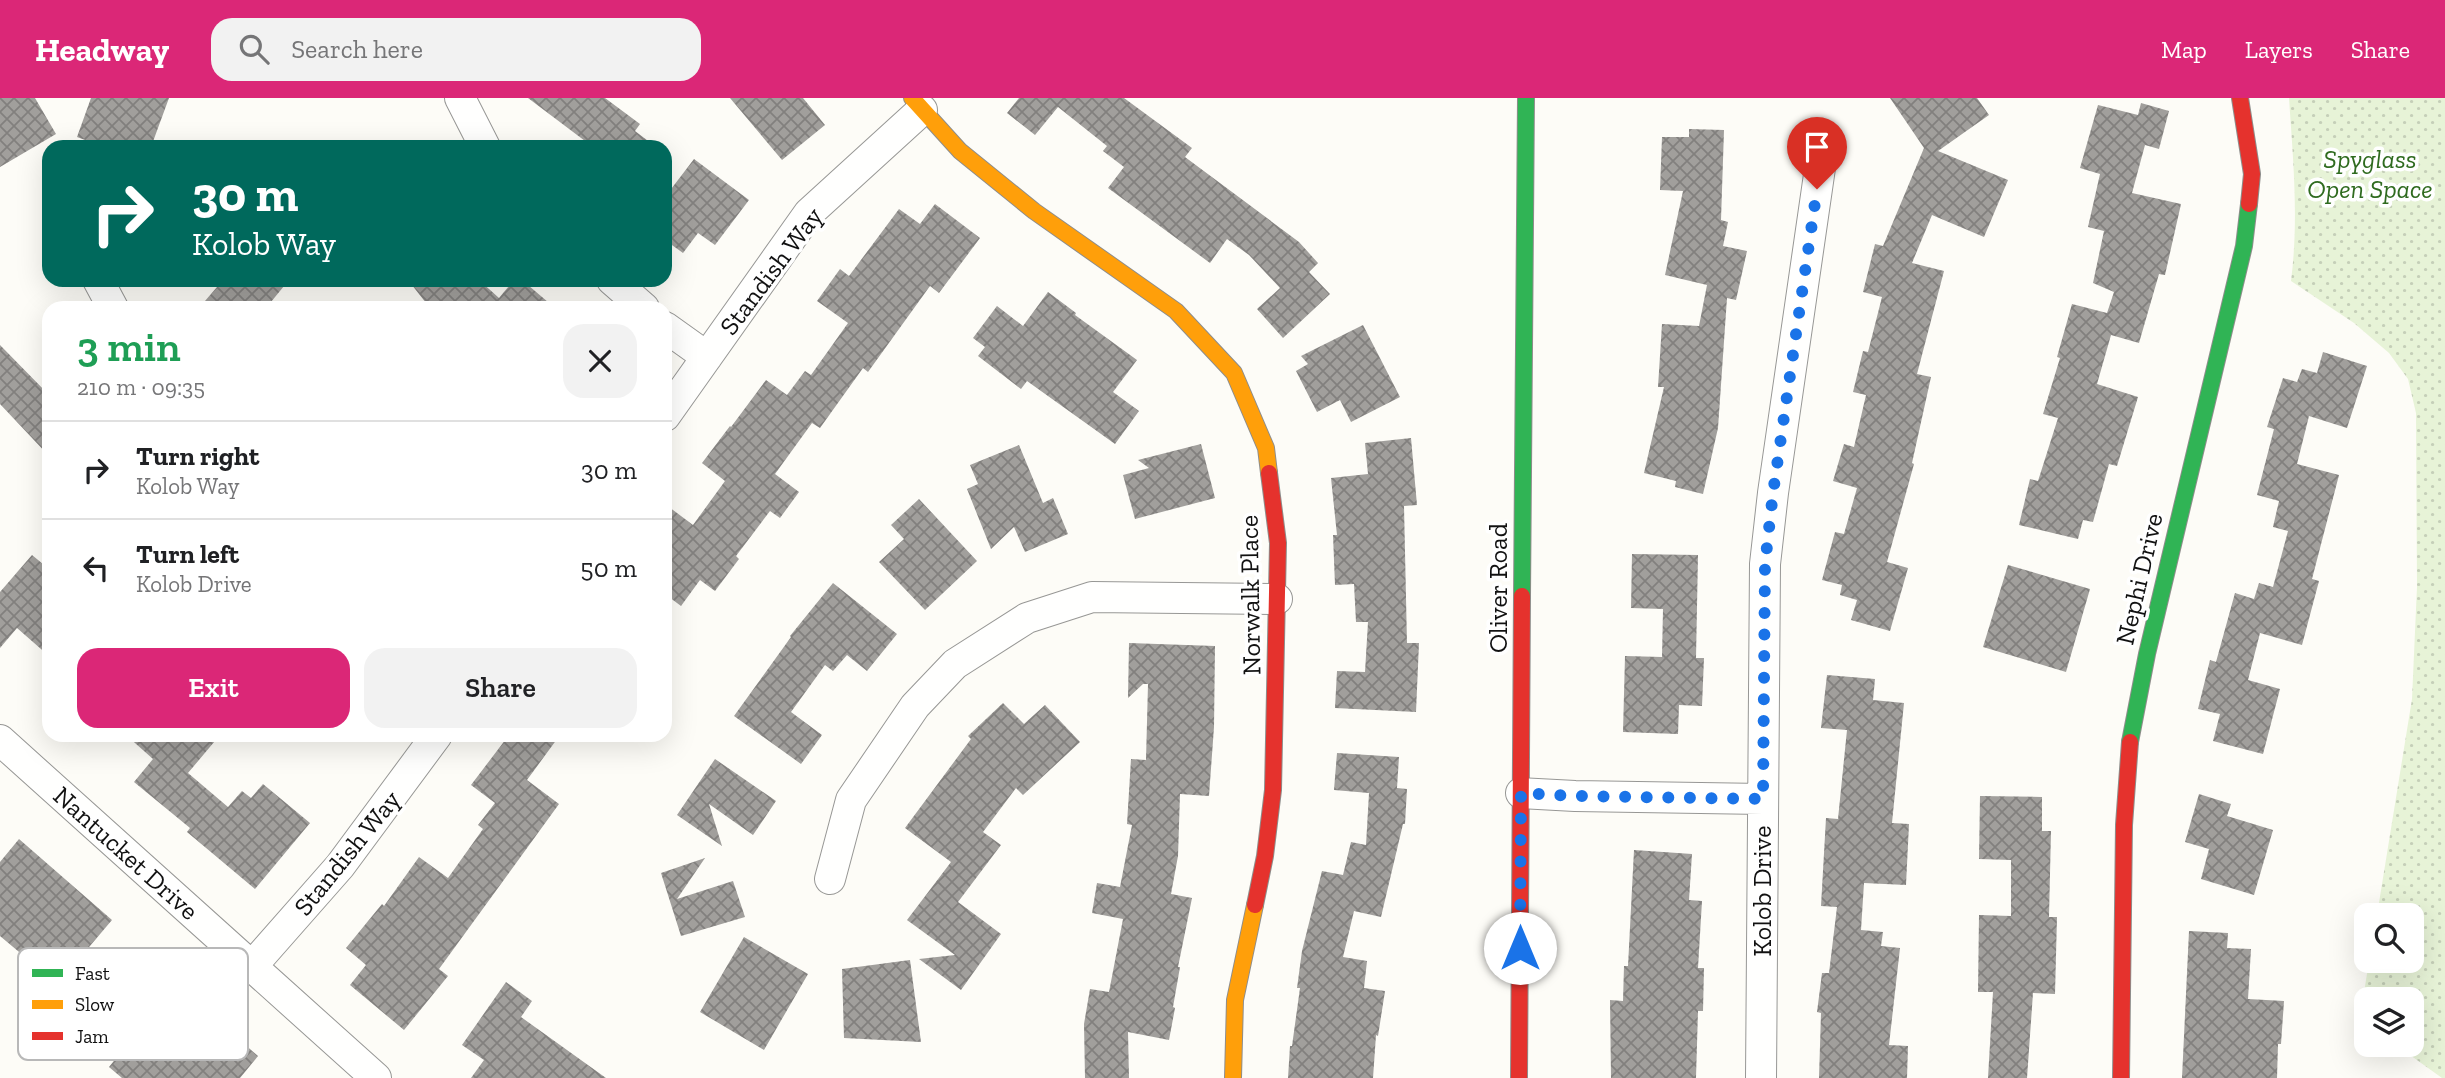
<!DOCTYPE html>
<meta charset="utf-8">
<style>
body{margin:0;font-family:"Zilla Slab",serif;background:#f2f2f2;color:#202124;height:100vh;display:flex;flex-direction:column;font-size:26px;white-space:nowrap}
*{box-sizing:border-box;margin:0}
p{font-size:23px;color:#757577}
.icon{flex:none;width:38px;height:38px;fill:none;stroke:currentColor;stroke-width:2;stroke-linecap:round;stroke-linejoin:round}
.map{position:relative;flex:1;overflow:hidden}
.panel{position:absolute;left:42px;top:203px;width:630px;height:441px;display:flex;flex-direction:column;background:#fff;border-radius:21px;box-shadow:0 7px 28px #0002}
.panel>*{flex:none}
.banner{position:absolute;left:42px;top:42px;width:630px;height:147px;border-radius:21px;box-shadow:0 7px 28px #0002;background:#00695c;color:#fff;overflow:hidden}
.fabs{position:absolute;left:2354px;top:805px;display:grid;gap:14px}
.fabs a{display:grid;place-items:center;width:70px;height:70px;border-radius:14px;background:#fff;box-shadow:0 7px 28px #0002;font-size:35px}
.pin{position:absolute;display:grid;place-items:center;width:60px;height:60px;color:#fff;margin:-72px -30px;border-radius:50% 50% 50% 0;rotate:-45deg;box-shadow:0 0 7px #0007}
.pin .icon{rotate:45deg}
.me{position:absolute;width:77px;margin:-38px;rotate:0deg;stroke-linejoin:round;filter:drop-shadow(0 0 5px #0008)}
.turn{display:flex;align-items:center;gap:24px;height:147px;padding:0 35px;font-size:32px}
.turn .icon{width:91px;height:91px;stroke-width:2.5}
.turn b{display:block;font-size:49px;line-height:60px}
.round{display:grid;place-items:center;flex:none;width:74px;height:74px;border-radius:21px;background:#f2f2f2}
.headline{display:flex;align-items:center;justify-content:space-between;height:119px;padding:0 35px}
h1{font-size:42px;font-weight:600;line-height:52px;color:#1e9e55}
.cta{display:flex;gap:14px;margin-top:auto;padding:14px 35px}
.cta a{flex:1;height:80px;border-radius:21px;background:#db2777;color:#fff;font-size:28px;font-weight:600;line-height:80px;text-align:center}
.cta a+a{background:#f2f2f2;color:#202124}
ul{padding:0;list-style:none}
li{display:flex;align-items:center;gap:21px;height:98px;padding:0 35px;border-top:2px solid #e0e0e0}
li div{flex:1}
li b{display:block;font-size:26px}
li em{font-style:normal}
header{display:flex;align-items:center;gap:42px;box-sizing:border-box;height:98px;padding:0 35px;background:#db2777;color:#fff}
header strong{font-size:33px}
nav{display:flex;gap:38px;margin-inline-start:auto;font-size:24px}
.search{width:490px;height:63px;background:#f2f2f2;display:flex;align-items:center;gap:18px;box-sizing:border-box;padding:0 24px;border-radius:21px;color:#757577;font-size:26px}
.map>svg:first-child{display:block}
.park{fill:url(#park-dots)}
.building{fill:url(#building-cross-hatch)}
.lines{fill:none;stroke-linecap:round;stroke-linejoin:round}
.street-casing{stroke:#979795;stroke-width:32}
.fast-casing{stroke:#8e8d8b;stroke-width:18}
.slow-casing{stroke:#8e8d8b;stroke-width:18}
.jam-casing{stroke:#8e8d8b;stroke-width:18}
.street{stroke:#fffffe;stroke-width:30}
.fast{stroke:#30b455;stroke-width:16}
.slow{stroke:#ff9f0a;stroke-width:16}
.jam{stroke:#e5322d;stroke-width:16}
.route{stroke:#1a73e8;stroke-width:12;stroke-dasharray:0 21.6}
.labels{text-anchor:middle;stroke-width:7;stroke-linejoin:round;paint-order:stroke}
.park-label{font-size:26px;font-style:italic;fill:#2f6b1f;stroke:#fff}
.street-label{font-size:26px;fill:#111;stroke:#fff}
.key{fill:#fff;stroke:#b8b8b8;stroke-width:2}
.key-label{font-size:19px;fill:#111}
</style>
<header>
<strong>Headway</strong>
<div class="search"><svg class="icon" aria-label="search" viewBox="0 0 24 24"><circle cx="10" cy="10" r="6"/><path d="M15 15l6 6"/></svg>Search here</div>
<nav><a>Map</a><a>Layers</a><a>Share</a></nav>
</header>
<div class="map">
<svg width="2445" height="980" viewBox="0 0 2445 980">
<defs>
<pattern id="park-dots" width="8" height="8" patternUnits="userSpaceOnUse" patternTransform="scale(1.75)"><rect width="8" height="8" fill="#e7f3d7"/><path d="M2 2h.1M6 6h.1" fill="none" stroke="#c5cfb8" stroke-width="1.8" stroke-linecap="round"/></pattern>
<pattern id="building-cross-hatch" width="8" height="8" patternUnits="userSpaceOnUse" patternTransform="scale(1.75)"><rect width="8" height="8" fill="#a19f9c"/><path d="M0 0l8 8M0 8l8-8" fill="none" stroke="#82807e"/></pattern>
</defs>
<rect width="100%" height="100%" fill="#fdfcf7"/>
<path class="park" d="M 2289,0 L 2445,0 L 2445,980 L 2442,980 L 2396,947 L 2412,947 L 2412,901 L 2366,901 L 2366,924 L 2360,920 L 2369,863 L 2412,863 L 2412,817 L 2377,817 L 2412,601 L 2417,489 L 2416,315 L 2408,281 L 2389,255 L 2354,225 L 2291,183 C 2299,121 2293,61 2289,0 Z"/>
<path class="building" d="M 0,0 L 35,0 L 56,36 L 0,69 Z
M 91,0 L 169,0 L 151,49 L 104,49 L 77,39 Z
M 528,0 L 605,0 L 640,26 L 635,33 L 656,49 L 593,49 Z
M 730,0 L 803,0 L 825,27 L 782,62 Z
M 1019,0 L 1124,0 L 1192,50 L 1185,59 L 1299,144 L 1318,165 L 1309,174 L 1330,196 L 1283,240 L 1257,211 L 1280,190 L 1249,157 L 1227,141 L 1210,165 L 1108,90 L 1124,69 L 1103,53 L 1107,48 L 1058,9 L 1035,37 L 1007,15 Z
M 1890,0 L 1977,0 L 1989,17 L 1938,53 L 2008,82 L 1984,139 L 1932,117 L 1912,165 L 1944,173 L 1917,276 L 1931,279 L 1912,365 L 1914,366 L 1887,464 L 1908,470 L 1890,533 L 1851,522 L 1857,502 L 1840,497 L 1842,487 L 1822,482 L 1835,434 L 1844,436 L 1857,390 L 1833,383 L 1844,346 L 1854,349 L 1866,297 L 1853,294 L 1863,253 L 1868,254 L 1882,199 L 1863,194 L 1875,146 L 1883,148 L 1924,50 Z
M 2141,5 L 2169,13 L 2159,51 L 2145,47 L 2132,95 L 2181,106 L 2165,177 L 2159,176 L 2139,245 L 2111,237 L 2097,286 L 2138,299 L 2117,368 L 2109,366 L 2093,424 L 2083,422 L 2078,441 L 2019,427 L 2030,381 L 2038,383 L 2058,320 L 2043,316 L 2060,260 L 2057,259 L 2072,206 L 2107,215 L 2114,194 L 2093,185 L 2104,133 L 2088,129 L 2100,76 L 2080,70 L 2098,7 L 2138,17 Z
M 1689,31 L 1724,32 L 1721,122 L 1728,124 L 1723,148 L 1747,153 L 1736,202 L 1727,200 L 1718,330 L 1703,396 L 1675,389 L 1676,383 L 1644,375 L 1664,289 L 1658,289 L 1662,226 L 1699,228 L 1707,187 L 1665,177 L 1683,93 L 1660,92 L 1662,39 L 1689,39 Z
M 694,61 L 749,102 L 715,147 L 698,135 L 683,155 L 665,142 L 665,99 Z
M 935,106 L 980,140 L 939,195 L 930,188 L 868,274 L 863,270 L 820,330 L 812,325 L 775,376 L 799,394 L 780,420 L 770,413 L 736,458 L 739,461 L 715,493 L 700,482 L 681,508 L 665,496 L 665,406 L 693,427 L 725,383 L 702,365 L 730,328 L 731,329 L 766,282 L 787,297 L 805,273 L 811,277 L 848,225 L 817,203 L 840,171 L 849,178 L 899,111 L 920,126 Z
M 223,182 L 289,182 L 266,210 L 199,210 Z
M 408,182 L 479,182 L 499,200 L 514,182 L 522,182 L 555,210 L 430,210 Z
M 1048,194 L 1076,215 L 1075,217 L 1137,262 L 1113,294 L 1139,313 L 1115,346 L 1027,283 L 1021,291 L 978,258 L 985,249 L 973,240 L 997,208 L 1023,228 Z
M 1363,227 L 1400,299 L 1351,324 L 1340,302 L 1317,314 L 1296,273 L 1308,266 L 1301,258 Z
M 0,247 L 49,297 L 49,358 L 0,306 Z
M 2323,254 L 2367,268 L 2347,330 L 2309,318 L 2297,366 L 2339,377 L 2312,481 L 2319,483 L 2302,547 L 2260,535 L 2248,582 L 2280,591 L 2263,656 L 2213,643 L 2220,616 L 2198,611 L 2210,562 L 2216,564 L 2235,495 L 2254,501 L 2259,485 L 2273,489 L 2288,433 L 2273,429 L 2279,403 L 2257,397 L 2274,331 L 2267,329 L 2283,280 L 2297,284 L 2302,271 L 2317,275 Z
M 1411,340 L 1417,407 L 1404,408 L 1407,545 L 1419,545 L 1416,614 L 1335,610 L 1337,573 L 1365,574 L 1368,524 L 1356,524 L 1354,486 L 1335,487 L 1333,437 L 1337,437 L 1331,380 L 1368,376 L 1365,345 Z
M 1201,346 L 1215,400 L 1135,421 L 1123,377 L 1149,370 L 1138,362 Z
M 1019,347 L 1043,405 L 1053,400 L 1068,436 L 1025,454 L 1014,429 L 991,451 L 967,391 L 978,386 L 970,367 Z
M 919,401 L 977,463 L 925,512 L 879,464 L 904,441 L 891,427 Z
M 1632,456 L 1698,457 L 1696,560 L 1704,560 L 1702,608 L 1679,607 L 1678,636 L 1623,634 L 1625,558 L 1662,559 L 1663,511 L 1631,510 Z
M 32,457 L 49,471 L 49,558 L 17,530 L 0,550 L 0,494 Z
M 2008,467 L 2090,491 L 2066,574 L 1983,549 Z
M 833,485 L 897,536 L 867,573 L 847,557 L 833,573 L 825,567 L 791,614 L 822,637 L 801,666 L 734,618 L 791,539 L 790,538 Z
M 1129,545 L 1215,548 L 1214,629 L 1209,698 L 1180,696 L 1178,758 L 1171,796 L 1192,800 L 1178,869 L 1180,869 L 1173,909 L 1175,910 L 1169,942 L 1128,934 L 1129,980 L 1085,980 L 1084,926 L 1090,891 L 1109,894 L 1123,821 L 1092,815 L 1097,785 L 1120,789 L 1132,727 L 1127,726 L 1131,661 L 1146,662 L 1148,586 L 1143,586 L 1128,600 Z
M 1827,577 L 1875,581 L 1873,602 L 1904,605 L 1892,725 L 1909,726 L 1906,787 L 1864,785 L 1861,832 L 1883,834 L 1881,848 L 1900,850 L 1889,947 L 1908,948 L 1907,980 L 1819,980 L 1821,915 L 1817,914 L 1822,875 L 1829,875 L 1837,809 L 1821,808 L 1826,720 L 1838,721 L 1847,632 L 1821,630 Z
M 1003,605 L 1024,626 L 1045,607 L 1080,644 L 1023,697 L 1016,690 L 983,734 L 1001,747 L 958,804 L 1001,836 L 961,892 L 919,861 L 955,857 L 907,822 L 951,764 L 905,730 L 971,641 L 968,638 Z
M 126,637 L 220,637 L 188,675 L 228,709 L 242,693 L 251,700 L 263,686 L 310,725 L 255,791 L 187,734 L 190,730 L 134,684 L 153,661 Z
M 509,637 L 560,637 L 527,682 L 559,706 L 439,871 L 448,878 L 404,932 L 350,887 L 366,867 L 346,850 L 382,806 L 384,808 L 419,759 L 448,780 L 483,731 L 478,727 L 495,705 L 471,687 Z
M 1337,655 L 1399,659 L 1397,690 L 1407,691 L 1405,726 L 1403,726 L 1381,819 L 1354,813 L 1343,859 L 1367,863 L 1364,890 L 1385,893 L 1378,938 L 1376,937 L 1373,980 L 1288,980 L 1290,948 L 1292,948 L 1300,890 L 1297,890 L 1302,853 L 1322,773 L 1343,777 L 1351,744 L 1366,747 L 1369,695 L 1334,692 Z
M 715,661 L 776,703 L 753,737 L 709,706 L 722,748 L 677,717 Z
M 2199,696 L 2231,706 L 2227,718 L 2273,732 L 2254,797 L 2201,781 L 2209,751 L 2185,744 Z
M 1980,698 L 2042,699 L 2042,733 L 2051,733 L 2049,819 L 2057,819 L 2055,896 L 2033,895 L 2027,980 L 1988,980 L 1993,894 L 1978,894 L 1979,817 L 2011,818 L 2011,762 L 1979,761 Z
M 19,741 L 112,822 L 84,855 L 129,895 L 155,862 L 211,911 L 208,915 L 258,958 L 240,980 L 122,980 L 109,969 L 138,933 L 90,894 L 81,906 L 0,838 L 0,764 Z
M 1634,752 L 1692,756 L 1689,802 L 1702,803 L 1698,870 L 1704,870 L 1703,913 L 1698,913 L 1696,980 L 1611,980 L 1610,902 L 1623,903 L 1624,868 L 1628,868 Z
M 705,760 L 677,801 L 733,783 L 745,819 L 681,838 L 661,775 Z
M 2189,833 L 2228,835 L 2227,850 L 2251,851 L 2248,901 L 2284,903 L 2281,946 L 2278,946 L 2277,980 L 2182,980 Z
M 744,839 L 808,876 L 764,952 L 700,914 Z
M 910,862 L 921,944 L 844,940 L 842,871 Z
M 506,884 L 532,903 L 521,919 L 606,980 L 471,980 L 484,962 L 462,947 Z"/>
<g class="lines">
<defs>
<path id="street" d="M 460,0 L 485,49
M 98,182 L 113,210
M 612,182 L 644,210
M 665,229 L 707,259
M 665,318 L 809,115 L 922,12
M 0,642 L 376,980
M 1521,695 L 1575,698 L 1763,701
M 830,781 L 851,702 L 915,608 L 955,566 L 1027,520 L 1092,499 L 1277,501
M 252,868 L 340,768 L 437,637
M 1761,980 L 1765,466 L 1773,395 L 1821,63"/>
<path id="fast" d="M 1522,498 L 1526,0
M 2130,644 L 2147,556 L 2244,148 L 2249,106"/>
<path id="slow" d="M 912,0 L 960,53 L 1034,113 L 1176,213 L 1234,275 L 1266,350 L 1269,375
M 1233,980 L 1235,902 L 1255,807"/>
<path id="jam" d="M 2240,0 L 2252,76 L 2249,106
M 1255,807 L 1265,758 L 1273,692 L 1278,445 L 1269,375
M 1519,980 L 1522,498
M 2121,980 L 2124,727 L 2130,644"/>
</defs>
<use href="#street" class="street-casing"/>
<use href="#fast" class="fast-casing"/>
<use href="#slow" class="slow-casing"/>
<use href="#jam" class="jam-casing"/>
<use href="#street" class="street"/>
<use href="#fast" class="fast"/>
<use href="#slow" class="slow"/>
<use href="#jam" class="jam"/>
</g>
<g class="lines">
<path class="route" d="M 1520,850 L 1521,695 L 1575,698 L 1763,701 L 1765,466 L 1773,395 L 1817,91"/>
</g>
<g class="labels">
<g class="park-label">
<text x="2370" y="70">Spyglass<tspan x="2370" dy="30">Open Space</tspan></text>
</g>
<g class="street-label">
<text transform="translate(771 173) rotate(-53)" y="9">Standish Way</text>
<text transform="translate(2139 481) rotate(-77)" y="9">Nephi Drive</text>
<text transform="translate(1498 490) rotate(-90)" y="9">Oliver Road</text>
<text transform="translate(1250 497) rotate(-91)" y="9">Norwalk Place</text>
<text transform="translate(126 755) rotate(42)" y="9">Nantucket Drive</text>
<text transform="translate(347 755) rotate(-51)" y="9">Standish Way</text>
<text transform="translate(1762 793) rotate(-90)" y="9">Kolob Drive</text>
</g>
</g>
<rect x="18" y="850" width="230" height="112" rx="10" class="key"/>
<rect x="32" y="871" width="31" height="8" fill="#30b455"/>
<rect x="32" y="902" width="31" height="9" fill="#ff9f0a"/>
<rect x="32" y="934" width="31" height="8" fill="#e5322d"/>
<g class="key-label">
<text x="75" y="882">Fast</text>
<text x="75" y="913">Slow</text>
<text x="75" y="945">Jam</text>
</g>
</svg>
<div class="fabs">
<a><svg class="icon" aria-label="search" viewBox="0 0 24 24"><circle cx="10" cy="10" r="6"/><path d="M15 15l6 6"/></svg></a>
<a><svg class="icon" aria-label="layers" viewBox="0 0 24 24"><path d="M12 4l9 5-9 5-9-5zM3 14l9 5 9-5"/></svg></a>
</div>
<div class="pin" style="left:1817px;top:91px;background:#d93025"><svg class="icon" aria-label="arrive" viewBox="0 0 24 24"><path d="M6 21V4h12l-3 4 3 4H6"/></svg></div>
<svg class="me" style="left:1520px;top:850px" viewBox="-20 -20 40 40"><circle r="19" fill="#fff"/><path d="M0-13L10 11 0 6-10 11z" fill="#1a73e8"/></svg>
<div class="banner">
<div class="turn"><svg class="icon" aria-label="right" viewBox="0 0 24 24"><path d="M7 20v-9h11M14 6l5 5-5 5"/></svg><div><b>30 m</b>Kolob Way</div></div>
</div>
<section class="panel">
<div class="headline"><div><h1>3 min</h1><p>210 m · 09:35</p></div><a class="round"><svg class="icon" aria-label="close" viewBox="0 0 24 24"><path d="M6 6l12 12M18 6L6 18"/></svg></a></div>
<ul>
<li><svg class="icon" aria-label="right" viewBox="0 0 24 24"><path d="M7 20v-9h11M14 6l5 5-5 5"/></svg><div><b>Turn right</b><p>Kolob Way</p></div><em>30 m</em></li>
<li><svg class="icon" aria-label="left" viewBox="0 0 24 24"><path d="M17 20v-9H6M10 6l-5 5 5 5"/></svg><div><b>Turn left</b><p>Kolob Drive</p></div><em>50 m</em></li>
</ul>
<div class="cta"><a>Exit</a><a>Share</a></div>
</section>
</div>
